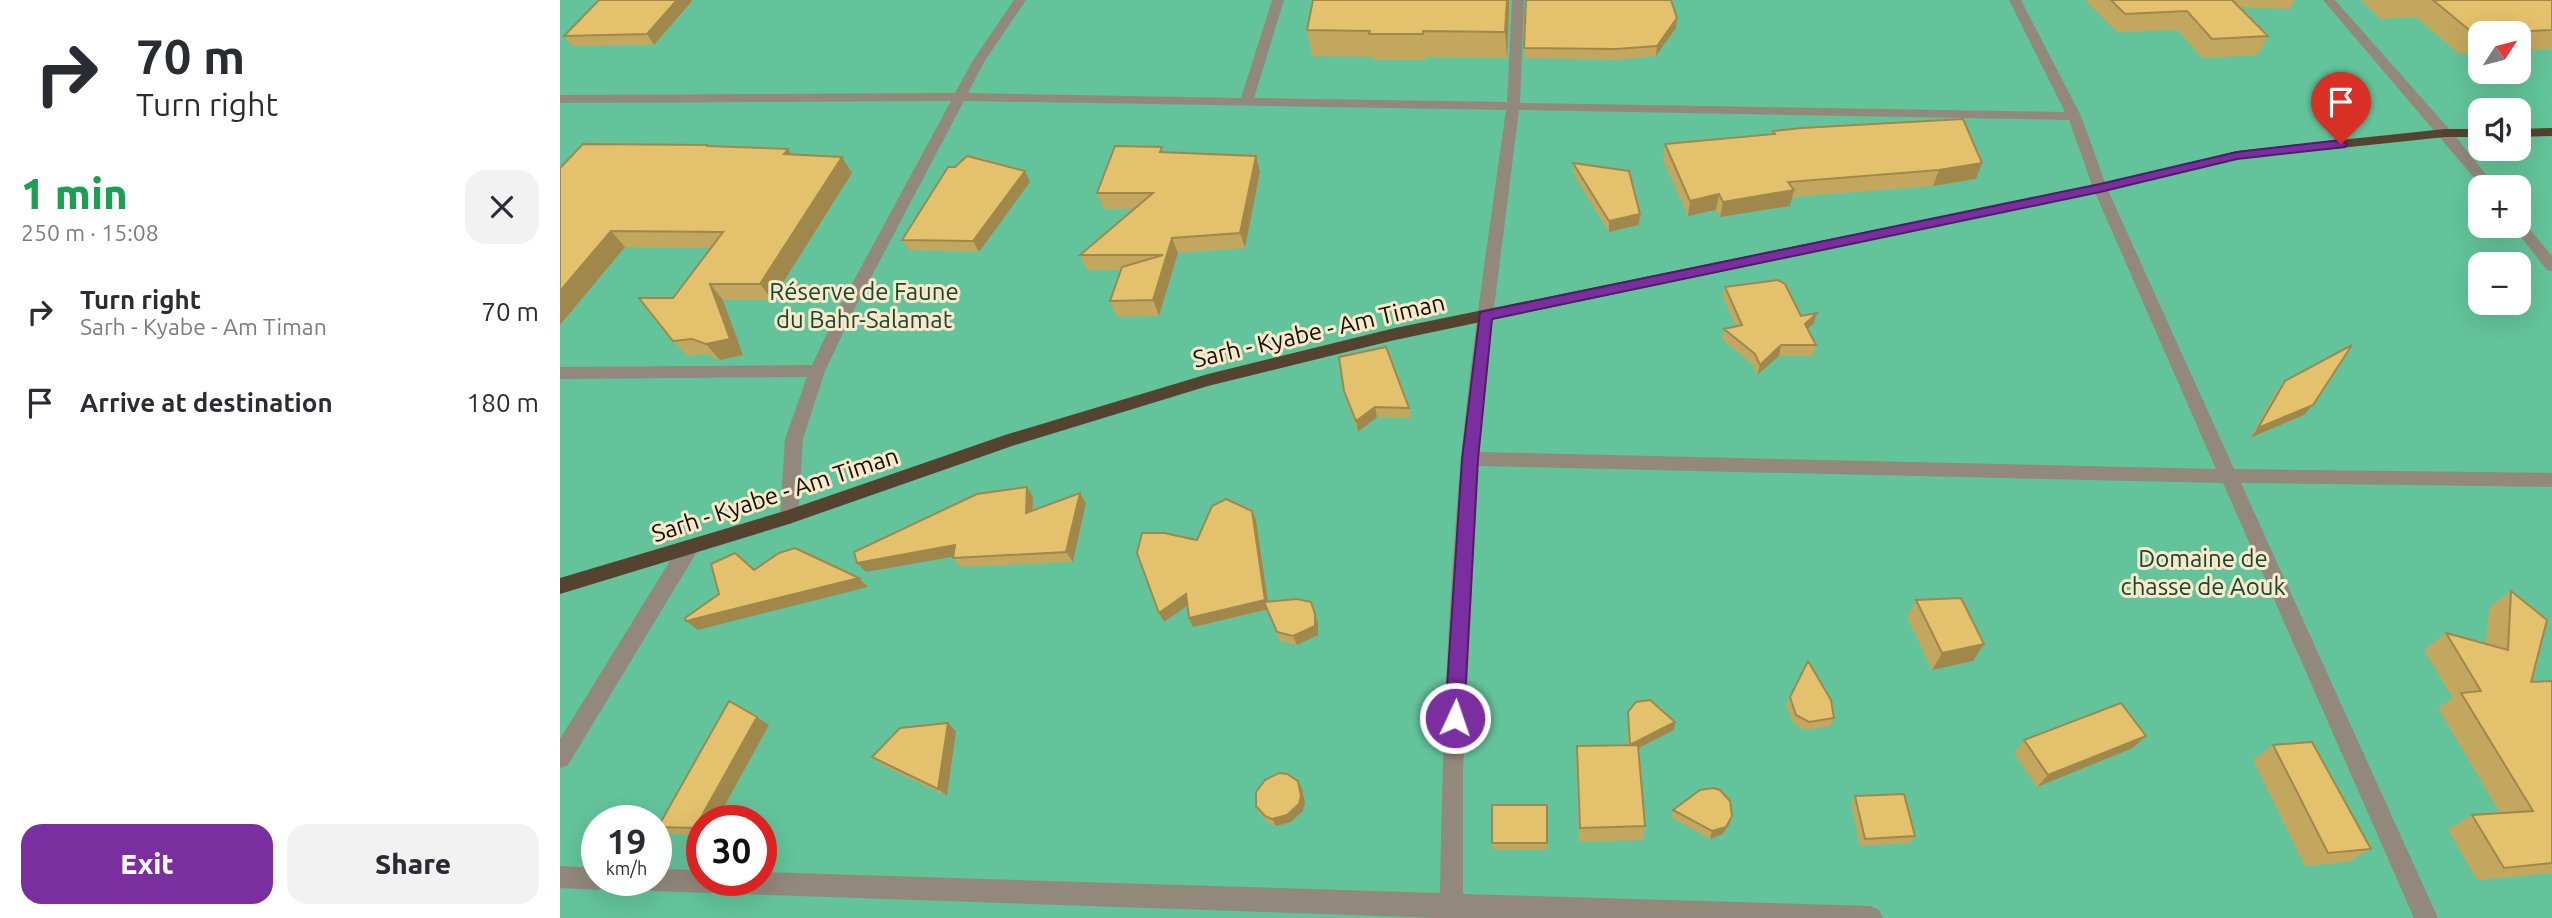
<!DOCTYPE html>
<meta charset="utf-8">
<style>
body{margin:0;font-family:Ubuntu,sans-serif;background:#f2f2f3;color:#2b2b33;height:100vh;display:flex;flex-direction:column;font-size:26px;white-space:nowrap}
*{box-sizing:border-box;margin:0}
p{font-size:23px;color:#7c7c81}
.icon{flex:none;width:38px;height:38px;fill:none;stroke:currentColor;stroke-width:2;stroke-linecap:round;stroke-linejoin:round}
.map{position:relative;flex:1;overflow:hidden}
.sheet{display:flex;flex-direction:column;background:#fff;width:560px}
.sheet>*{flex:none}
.banner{background:#fff;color:#2b2b33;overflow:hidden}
.needle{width:46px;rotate:54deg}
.buttons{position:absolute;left:1908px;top:21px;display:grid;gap:14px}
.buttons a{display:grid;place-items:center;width:63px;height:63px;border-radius:14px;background:#fff;box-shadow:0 7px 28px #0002;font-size:35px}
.speed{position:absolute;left:21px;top:805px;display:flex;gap:14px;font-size:35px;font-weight:700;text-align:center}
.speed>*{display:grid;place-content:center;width:91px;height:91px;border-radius:50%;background:#fff;box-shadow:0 7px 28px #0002;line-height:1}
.speed small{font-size:18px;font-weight:400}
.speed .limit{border:10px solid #d22;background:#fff;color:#111}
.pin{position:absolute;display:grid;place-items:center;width:60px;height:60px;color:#fff;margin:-72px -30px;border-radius:50% 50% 50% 0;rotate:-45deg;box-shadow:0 0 7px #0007}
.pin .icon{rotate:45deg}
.me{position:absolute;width:77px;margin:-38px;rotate:3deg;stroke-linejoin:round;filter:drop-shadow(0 0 5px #0008)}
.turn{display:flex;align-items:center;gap:24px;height:147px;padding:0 21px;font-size:32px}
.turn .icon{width:91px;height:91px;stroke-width:2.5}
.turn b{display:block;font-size:49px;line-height:60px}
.round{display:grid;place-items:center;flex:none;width:74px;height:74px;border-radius:21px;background:#f2f2f3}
.head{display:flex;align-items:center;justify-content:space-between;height:119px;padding:0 21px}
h1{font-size:42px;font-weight:800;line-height:52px;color:#1e9e55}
.cta{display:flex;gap:14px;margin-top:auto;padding:14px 21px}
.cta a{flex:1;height:80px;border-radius:21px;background:#7a2e9f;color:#fff;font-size:28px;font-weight:800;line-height:80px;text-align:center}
.cta a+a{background:#f2f2f3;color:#2b2b33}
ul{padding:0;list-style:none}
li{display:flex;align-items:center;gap:21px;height:91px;padding:0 21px}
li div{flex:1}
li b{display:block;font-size:26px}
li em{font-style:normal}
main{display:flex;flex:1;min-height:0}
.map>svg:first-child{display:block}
.green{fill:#63c49b;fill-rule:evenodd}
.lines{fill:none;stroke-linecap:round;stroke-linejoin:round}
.minor{fill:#92887c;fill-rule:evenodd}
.major{fill:#54432e;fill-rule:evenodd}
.wall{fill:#c4a75e}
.shaded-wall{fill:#a0884c}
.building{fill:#e4c26d;stroke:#a0884c;stroke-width:2}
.route{fill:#7a2e9f;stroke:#4f1e67;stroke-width:2}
.labels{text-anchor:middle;stroke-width:6;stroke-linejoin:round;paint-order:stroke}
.park-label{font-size:24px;fill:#1a4433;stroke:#f8eac8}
.street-label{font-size:24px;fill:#140f04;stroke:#f8eac8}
</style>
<main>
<section class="sheet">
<div class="banner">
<div class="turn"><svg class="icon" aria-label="right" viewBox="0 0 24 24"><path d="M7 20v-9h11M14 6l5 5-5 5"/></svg><div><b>70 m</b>Turn right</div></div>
</div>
<div class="head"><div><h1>1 min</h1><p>250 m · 15:08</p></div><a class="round"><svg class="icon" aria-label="close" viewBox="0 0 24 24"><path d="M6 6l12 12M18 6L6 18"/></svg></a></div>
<ul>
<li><svg class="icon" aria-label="right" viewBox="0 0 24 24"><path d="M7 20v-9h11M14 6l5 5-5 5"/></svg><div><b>Turn right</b><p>Sarh - Kyabe - Am Timan</p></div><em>70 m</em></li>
<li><svg class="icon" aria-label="arrive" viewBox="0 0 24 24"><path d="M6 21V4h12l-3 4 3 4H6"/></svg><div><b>Arrive at destination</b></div><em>180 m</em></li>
</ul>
<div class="cta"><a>Exit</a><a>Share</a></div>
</section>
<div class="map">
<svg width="1992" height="918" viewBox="0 0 1992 918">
<rect width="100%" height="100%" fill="#ebddbb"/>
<path class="green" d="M 0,0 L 1992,0 L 1992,918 L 0,918 ZM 1920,33 L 1958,33 L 1958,72 L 1920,72 ZM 1920,110 L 1958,110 L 1958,149 L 1920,149 ZM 1920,187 L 1958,187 L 1958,226 L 1920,226 ZM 1920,264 L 1958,264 L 1958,303 L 1920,303 ZM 37,821 L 96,821 L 96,880 L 37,880 ZM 142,821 L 201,821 L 201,880 L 142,880 Z"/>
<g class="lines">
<path class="minor" d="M 454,0 L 466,0 L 424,62 L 408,93 L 681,98 L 712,0 L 724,0 L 694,98 L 947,102 L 952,0 L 964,0 L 960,103 L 1505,112 L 1449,0 L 1461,0 L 1521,116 L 1547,188 L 1674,469 L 1992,473 L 1992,487 L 1681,483 L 1878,918 L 1854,918 L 1663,483 L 918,466 L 903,770 L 903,894 L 1311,906 L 1319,910 L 1323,918 L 879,918 L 92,891 L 84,888 L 81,880 L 96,880 L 96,869 L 142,870 L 142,880 L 201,880 L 201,872 L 880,893 C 882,748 888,602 901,458 C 912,342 930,226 946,110 L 404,101 L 296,306 L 265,371 L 243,439 L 238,517 L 235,522 L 229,524 L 223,522 L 220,517 L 225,439 L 247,377 L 0,379 L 0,367 L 252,365 L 280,306 L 391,101 L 0,103 L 0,95 L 395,93 L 412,62 ZM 959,110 L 1509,120 L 1533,188 L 1656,469 L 919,452 L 933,316 Z
M 1763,0 L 1775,0 L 1890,130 L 1936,187 L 1922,187 Z
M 1958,219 L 1963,221 L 1992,256 L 1992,271 L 1987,270 L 1953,227 L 1958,226 Z
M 128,541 L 135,543 L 137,549 L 135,555 L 8,765 L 0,768 L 0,739 L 121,543 Z
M 0,866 L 37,868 L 37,880 L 48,880 L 45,887 L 37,890 L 0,888 Z"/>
<path class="major" d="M 1992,128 L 1992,136 L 1958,137 L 1958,129 Z
M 1885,129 L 1920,129 L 1920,137 L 1885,137 L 1677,159 L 1540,192 L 835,340 L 648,386 L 455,445 L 229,524 L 0,594 L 0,578 L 228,510 L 445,435 L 648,374 L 835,328 L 1540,184 L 1677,151 Z"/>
</g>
<path class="wall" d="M 753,0 L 949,0 L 947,58 L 866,57 L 866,60 L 813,60 L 813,57 L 752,56 L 747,30 Z
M 1525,0 L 1735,0 L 1730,9 L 1680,7 L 1708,36 L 1697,55 L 1642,58 L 1618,30 L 1557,32 Z
M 1801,0 L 1992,0 L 1992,49 L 1958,51 L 1958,33 L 1920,33 L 1920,53 L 1899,54 L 1856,17 L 1820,19 Z
M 132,1 L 94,45 L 12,46 L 4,36 Z
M 1117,18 L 1116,28 L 1096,56 L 1056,60 L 964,58 L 964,48 Z
M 1213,131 L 1416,179 L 1373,186 L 1232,197 L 1230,206 L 1160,217 L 1156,210 L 1128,216 L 1103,160 L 1105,144 L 1212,135 Z
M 148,145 L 149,147 L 228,149 L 232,154 L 292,173 L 212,300 L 163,300 L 183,355 L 160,360 L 146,354 L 128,356 L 113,341 L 113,298 L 151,248 L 65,247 L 0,325 L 0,168 Z
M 604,152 L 696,156 L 700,172 L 685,248 L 618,253 L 599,316 L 557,317 L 550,301 L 561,270 L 527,270 L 520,255 L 575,209 L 544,209 L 537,193 Z
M 1013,163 L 1080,214 L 1079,225 L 1049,232 L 1013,173 Z
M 470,182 L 419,252 L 349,250 L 342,240 Z
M 1165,287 L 1241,316 L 1254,323 L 1248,329 L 1256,345 L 1253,356 L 1219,356 L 1197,375 L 1193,365 L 1162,339 L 1164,329 L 1176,327 L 1163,297 Z
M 1725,381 L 1744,415 L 1690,438 L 1716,391 Z
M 784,391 L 849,408 L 851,418 L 817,417 L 798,432 L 787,401 Z
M 467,487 L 473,497 L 473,511 L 520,493 L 526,503 L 513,562 L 401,567 L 393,558 L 393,556 L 306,572 Z
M 692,511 L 696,520 L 708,602 L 751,602 L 758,623 L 758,635 L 737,645 L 720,641 L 707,610 L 633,627 L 627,606 L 604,622 L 599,613 L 637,540 Z
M 1951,591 L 1971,682 L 1992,681 L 1992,873 L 1917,880 L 1888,829 L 1912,815 L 1940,813 L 1878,708 L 1893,698 L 1864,650 L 1886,633 L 1926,644 L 1929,608 Z
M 1356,600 L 1413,661 L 1372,670 L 1347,617 Z
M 1230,697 L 1274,718 L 1270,726 L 1245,730 L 1233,723 L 1226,705 Z
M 1068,712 L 1114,730 L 1079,748 L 1085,826 L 1083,840 L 1019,842 L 1016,761 L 1017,746 L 1068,745 L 1067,720 Z
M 388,723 L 396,731 L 387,796 L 322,765 L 312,757 Z
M 209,725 L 156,821 L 142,821 L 142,835 L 111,834 L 98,827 Z
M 1586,736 L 1573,748 L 1477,787 L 1454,753 L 1464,740 Z
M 1713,745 L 1811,849 L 1788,862 L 1745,866 L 1693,760 Z
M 738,781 L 742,789 L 745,803 L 743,811 L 731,822 L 716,826 L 709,823 L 700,814 L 696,806 Z
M 1295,796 L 1355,836 L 1350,843 L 1300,846 L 1291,804 Z
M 987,805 L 987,850 L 933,850 L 932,843 Z
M 1113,810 L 1170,823 L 1163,834 L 1150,839 L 1111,817 Z"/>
<path class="shaded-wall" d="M 117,0 L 131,0 L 132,1 L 94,45 L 87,34 Z
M 947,0 L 949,0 L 949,10 L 947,58 L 945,32 Z
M 1117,18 L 1116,28 L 1096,56 L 1097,46 Z
M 228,149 L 239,165 L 224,154 Z
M 696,156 L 700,172 L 685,248 L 680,233 Z
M 282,157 L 292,173 L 212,300 L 200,284 Z
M 1422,163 L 1416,179 L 1373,186 L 1379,170 Z
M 465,171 L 470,182 L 419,252 L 413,241 Z
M 1234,190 L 1230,206 L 1160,217 L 1163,202 Z
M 1159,194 L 1156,210 L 1128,216 L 1130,201 Z
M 1080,214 L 1079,225 L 1049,232 L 1049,221 Z
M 51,231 L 65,247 L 0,325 L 0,291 Z
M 612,238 L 618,253 L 599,316 L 593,300 Z
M 150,284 L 163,300 L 183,355 L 160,360 L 146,344 Z
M 1257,313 L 1254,323 L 1242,334 L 1245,324 Z
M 1221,345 L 1219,356 L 1197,375 L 1200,365 Z
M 1753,405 L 1744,415 L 1690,438 L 1698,428 Z
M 815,407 L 817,417 L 798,432 L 796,421 Z
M 467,487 L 473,497 L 472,523 L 466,513 Z
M 520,493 L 526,503 L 513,562 L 506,552 Z
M 692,511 L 696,520 L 709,609 L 633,627 L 629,618 Z
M 395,545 L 403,555 L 306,572 L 297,563 Z
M 299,578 L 308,587 L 138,630 L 126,621 Z
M 626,594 L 631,603 L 604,622 L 599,613 Z
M 755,614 L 758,623 L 758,635 L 737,645 L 733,636 Z
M 1424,644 L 1413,661 L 1372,670 L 1382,653 Z
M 197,717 L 209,725 L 156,821 L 142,821 L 142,832 L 135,828 Z
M 1115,722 L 1114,730 L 1069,753 L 1070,745 Z
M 388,723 L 396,731 L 387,796 L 378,789 Z
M 1586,736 L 1573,748 L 1477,787 L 1488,775 Z
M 738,781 L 742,789 L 745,803 L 743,811 L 731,822 L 716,826 L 712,819 Z
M 1172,816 L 1170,823 L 1163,834 L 1150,839 L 1152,831 Z"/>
<path class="building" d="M 39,0 L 117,0 L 87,34 L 4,36 Z
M 753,0 L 947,0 L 945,32 L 863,31 L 863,34 L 809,34 L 810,31 L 747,30 Z
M 966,0 L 1111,0 L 1117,18 L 1097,46 L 1056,49 L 964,48 Z
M 1551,0 L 1672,0 L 1708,36 L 1652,39 L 1627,11 L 1565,14 Z
M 1873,0 L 1992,0 L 1992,30 L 1914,34 Z
M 1403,119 L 1422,163 L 1379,170 L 1228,182 L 1234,190 L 1163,202 L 1159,194 L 1130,201 L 1105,144 L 1215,134 L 1213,131 L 1242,128 Z
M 23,144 L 148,145 L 146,146 L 228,149 L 224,154 L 282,157 L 200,284 L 150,284 L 170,339 L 146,344 L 132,339 L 113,341 L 79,298 L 113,298 L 163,232 L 51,231 L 0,291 L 0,168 Z
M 555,146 L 602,147 L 600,152 L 696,156 L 680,233 L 612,238 L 593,300 L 550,301 L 562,267 L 603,255 L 520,255 L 593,193 L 537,193 Z
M 407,156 L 465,171 L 413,241 L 342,240 L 388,167 L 395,167 Z
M 1013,163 L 1069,171 L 1080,214 L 1049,221 Z
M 1218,280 L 1225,284 L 1241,316 L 1257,313 L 1245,324 L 1256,345 L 1221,345 L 1200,365 L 1195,354 L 1164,329 L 1182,325 L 1165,287 Z
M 1792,345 L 1753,405 L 1698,428 L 1725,381 Z
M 826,347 L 849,408 L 815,407 L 796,421 L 784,391 L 779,357 Z
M 467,487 L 466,513 L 520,493 L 506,552 L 393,558 L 395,545 L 297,563 L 294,552 L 417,494 Z
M 666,499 L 692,511 L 705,600 L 629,618 L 626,594 L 599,613 L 577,553 L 582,533 L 604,533 L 637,540 L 652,506 Z
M 235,548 L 299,578 L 126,621 L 125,618 L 159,594 L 151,564 L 175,553 L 194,570 L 219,553 Z
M 1951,591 L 1987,620 L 1971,682 L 1992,681 L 1992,863 L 1944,868 L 1912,815 L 1973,811 L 1901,693 L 1921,691 L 1886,633 L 1948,650 Z
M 1401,598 L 1424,644 L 1382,653 L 1356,600 Z
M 737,599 L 751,602 L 755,614 L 755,626 L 733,636 L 717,632 L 704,602 Z
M 1248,661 L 1271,700 L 1274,718 L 1249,722 L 1236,715 L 1230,697 Z
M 1090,700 L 1115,722 L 1070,745 L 1068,712 L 1076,702 Z
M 169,701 L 197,717 L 135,828 L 98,827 Z
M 1561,703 L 1586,736 L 1488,775 L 1464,740 Z
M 388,723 L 378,789 L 312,757 L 340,728 Z
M 1752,742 L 1811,849 L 1768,853 L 1713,745 Z
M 1078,745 L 1085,826 L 1020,828 L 1017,746 Z
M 719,773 L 727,774 L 738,781 L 741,796 L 739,804 L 727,815 L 712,819 L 705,816 L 696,806 L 696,792 L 705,780 Z
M 1153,788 L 1160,790 L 1170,801 L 1172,816 L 1166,827 L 1152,831 L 1113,810 L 1140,790 Z
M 1344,794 L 1355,836 L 1305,839 L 1295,796 Z
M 932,805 L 987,805 L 987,843 L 932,843 Z"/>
<path class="route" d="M 1781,140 L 1787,144 L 1785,147 L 1677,159 L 1540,192 L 932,319 L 918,459 L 904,718 L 902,724 L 895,727 L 888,724 L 885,718 L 902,459 L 920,312 L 1540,184 L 1677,152 Z"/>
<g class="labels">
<g class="park-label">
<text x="304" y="300">Réserve de Faune<tspan x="304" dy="28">du Bahr-Salamat</tspan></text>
<text x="1643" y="567">Domaine de<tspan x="1643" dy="28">chasse de Aouk</tspan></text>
</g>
<g class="street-label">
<text transform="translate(759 331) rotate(-13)" y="8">Sarh - Kyabe - Am Timan</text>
<text transform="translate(215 495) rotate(-18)" y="8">Sarh - Kyabe - Am Timan</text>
</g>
</g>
</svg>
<div class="buttons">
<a><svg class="needle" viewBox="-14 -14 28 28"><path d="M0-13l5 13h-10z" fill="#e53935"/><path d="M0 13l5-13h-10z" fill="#7c7c81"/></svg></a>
<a><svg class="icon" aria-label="sound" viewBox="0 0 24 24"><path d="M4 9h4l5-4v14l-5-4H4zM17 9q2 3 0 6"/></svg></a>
<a>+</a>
<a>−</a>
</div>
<div class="speed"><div>19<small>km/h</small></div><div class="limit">30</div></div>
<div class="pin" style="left:1781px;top:144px;background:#d93025"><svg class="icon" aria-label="arrive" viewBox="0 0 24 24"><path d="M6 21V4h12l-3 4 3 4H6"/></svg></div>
<svg class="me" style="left:895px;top:718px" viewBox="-20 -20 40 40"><circle r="17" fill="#7a2e9f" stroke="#fff" stroke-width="3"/><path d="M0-11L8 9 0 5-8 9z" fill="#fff"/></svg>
</div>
</main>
